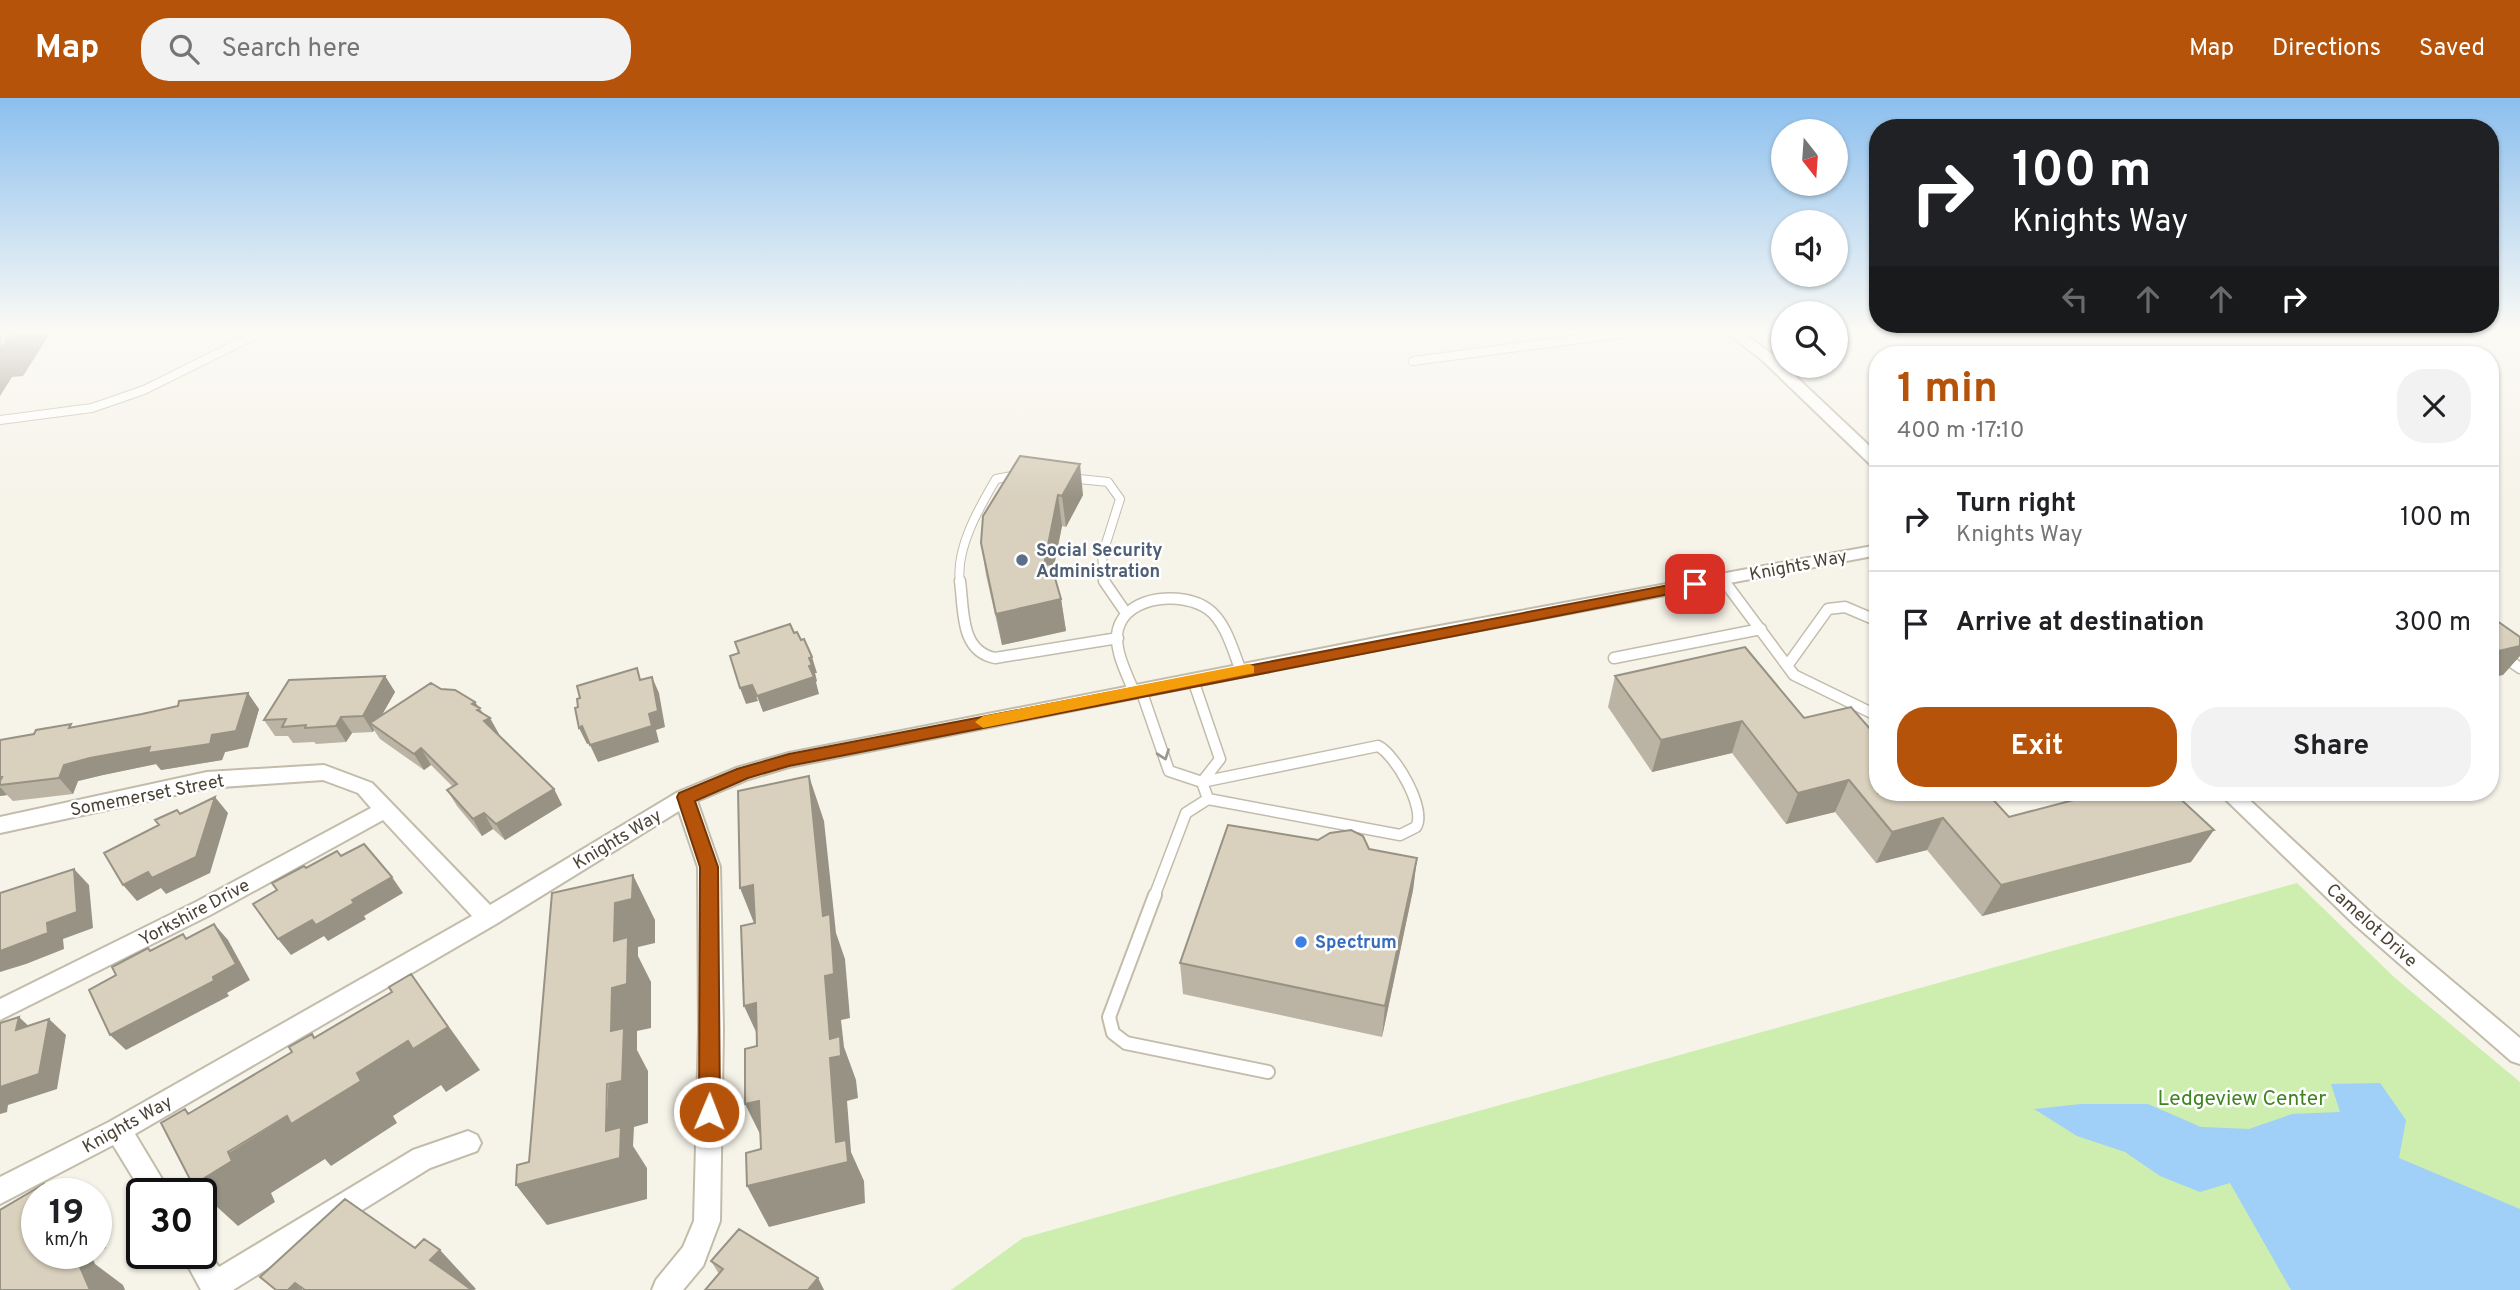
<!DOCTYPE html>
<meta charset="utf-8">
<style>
body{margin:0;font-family:Overpass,sans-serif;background:#f2f2f2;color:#202124;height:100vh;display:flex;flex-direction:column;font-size:26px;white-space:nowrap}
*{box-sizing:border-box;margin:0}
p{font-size:23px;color:#757577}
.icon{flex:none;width:38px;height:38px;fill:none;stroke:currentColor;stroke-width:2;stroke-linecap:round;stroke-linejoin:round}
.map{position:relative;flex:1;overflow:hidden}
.details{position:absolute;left:1869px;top:248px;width:630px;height:455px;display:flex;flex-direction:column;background:#fff;border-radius:28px;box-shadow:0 2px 5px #0004}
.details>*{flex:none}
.banner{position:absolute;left:1869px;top:21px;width:630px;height:214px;border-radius:28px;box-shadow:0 2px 5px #0004;background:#202124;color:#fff;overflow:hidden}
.needle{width:46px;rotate:163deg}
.tools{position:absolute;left:1771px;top:21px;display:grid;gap:14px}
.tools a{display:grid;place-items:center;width:77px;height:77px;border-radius:50%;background:#fff;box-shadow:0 2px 5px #0004;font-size:35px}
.speed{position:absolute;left:21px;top:1080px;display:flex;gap:14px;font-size:35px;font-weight:700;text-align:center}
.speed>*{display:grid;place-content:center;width:91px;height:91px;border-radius:50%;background:#fff;box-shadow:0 2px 5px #0004;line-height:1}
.speed small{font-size:18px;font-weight:400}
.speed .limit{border:4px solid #111;border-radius:10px;background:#fff;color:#111}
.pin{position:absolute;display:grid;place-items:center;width:60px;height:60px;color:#fff;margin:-30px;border-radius:14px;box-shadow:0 4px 10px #0006}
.me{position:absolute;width:77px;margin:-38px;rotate:1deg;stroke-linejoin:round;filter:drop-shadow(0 0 5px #0008)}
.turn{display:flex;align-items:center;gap:24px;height:147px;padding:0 28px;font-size:32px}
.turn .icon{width:91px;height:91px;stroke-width:2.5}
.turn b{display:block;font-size:49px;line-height:60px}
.lanes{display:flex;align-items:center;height:66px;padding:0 28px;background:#0003;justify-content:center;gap:35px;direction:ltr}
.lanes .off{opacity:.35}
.round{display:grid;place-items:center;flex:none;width:74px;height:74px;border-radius:28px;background:#f2f2f2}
.overview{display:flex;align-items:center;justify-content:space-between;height:119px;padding:0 28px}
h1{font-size:42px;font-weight:700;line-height:52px;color:#b45309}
.button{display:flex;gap:14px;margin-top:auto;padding:14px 28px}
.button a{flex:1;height:80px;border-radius:28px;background:#b45309;color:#fff;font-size:28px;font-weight:700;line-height:80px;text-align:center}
.button a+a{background:#f2f2f2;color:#202124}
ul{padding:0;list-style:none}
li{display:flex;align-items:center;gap:21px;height:105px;padding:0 28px;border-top:2px solid #e0e0e0}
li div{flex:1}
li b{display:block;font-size:26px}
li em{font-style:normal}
header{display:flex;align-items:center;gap:42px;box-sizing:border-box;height:98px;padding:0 35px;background:#b45309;color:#fff}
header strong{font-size:33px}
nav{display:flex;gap:38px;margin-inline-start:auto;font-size:24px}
.search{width:490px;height:63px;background:#f2f2f2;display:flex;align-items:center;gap:18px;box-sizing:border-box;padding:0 24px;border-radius:28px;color:#757577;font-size:26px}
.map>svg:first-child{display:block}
.green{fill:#cdeeae}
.water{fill:#a0cff8}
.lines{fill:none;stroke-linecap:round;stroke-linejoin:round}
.service-far2-casing{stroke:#c3bcaa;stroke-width:10}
.service-far1-casing{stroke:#c3bcaa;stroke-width:13}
.service-casing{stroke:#c3bcaa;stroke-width:16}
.minor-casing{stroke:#c3bcaa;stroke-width:4}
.service-far2{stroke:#fff;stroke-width:8}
.service-far1{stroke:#fff;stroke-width:10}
.service{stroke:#fff;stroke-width:12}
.minor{fill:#fff;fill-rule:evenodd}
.wall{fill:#bbb3a3}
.shaded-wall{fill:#989284}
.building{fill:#d9d0bd;stroke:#989284;stroke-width:2}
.oneway{stroke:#9c9890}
.route{fill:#b45309;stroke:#753606;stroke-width:2}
.slow{fill:#f59e0b}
.service-dot{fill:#5c6f8a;stroke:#fff;stroke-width:2.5}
.shop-dot{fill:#3f7fe0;stroke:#fff;stroke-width:2.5}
.labels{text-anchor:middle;stroke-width:5;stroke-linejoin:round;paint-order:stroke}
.service-label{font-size:18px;font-weight:bold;fill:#4e5e75;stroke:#fff;text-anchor:start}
.street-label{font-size:18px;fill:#4b4436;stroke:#fff}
.shop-label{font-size:18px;font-weight:bold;fill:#366cbe;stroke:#fff;text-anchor:start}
.near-park-label{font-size:21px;fill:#418422;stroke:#fff}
</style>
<header>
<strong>Map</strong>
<div class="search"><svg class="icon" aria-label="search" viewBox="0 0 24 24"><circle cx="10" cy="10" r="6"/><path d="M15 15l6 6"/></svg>Search here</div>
<nav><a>Map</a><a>Directions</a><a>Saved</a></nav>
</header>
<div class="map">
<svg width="2520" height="1192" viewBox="0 0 2520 1192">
<rect width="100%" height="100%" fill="#f6f3e9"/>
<path class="green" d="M 2297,785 L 2395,880 L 2520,984 L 2520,1192 L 951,1192 L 1023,1140 Z"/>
<path class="water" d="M 2380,985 L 2406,1022 L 2399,1060 L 2520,1111 L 2520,1192 L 2291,1192 L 2230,1085 L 2200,1094 L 2160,1078 L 2125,1054 L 2077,1038 L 2034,1011 L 2081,1006 L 2148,1006 L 2201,1029 L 2249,1031 L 2292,1016 L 2340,1014 L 2331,986 Z"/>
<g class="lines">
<defs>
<path id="service-far2" d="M 1413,263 L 1632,234
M 0,322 L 92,310 L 144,292 L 261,234
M 1069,380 L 1108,384 L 1120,401 L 1102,458 L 1105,485
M 1722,481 L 1725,485
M 960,485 C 955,451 979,410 996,381 L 1022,376"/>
<path id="service-far1" d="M 960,483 C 964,513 960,553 995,560 L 1118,540
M 1104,483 L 1126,515
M 1724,483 L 1794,577 L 1878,618
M 2490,549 L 2520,570
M 1614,560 L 1761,531
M 1787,568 L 1828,511 L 1845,509 L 1878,523
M 1141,592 L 1169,673 L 1202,684 L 1220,661 L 1193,582
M 1134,594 C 1127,576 1113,551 1118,531 C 1127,497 1183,493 1208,511 C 1226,524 1233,553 1241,573
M 1378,648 C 1395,656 1427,711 1416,729 L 1400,737 L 1208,701 L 1202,684 Z
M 1154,799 L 1186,715 L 1208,701"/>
<path id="service" d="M 1155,797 L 1109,919 L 1113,935 L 1126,945 L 1268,974"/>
<path id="minor" d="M 1726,234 L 1742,234 L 1772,256 L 1878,356 L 1878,370 L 1872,368 L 1762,262 Z
M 1878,447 L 1878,457 L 1396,548 L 789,669 L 749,681 L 697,703 L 720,769 L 723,932 L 720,1123 L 703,1168 L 683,1192 L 652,1192 L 656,1182 L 683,1149 L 694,1123 L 699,932 L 698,769 L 679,713 L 496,826 L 135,1036 L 171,1096 L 143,1096 L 113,1047 L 0,1106 L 0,1079 L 109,1024 L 472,818 L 383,722 L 212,816 L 0,922 L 0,901 L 196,804 L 371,710 L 358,695 L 323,682 L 207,690 L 0,735 L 0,719 L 207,674 L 324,667 L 372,685 L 490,807 L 678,694 L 736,670 L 789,655 L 1396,536 Z
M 2219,695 L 2242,695 L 2370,814 L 2520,940 L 2520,966 L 2511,963 L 2354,826 Z
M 468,1033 L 477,1037 L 481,1045 L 477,1053 L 430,1070 L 233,1192 L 201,1192 L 181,1155 L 201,1155 L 201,1144 L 219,1169 L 413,1052 Z"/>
</defs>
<use href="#service-far2" class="service-far2-casing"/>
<use href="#service-far1" class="service-far1-casing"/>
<use href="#service" class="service-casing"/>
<use href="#minor" class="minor-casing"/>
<use href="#service-far2" class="service-far2"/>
<use href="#service-far1" class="service-far1"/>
<use href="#service" class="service"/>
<use href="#minor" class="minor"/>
</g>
<path class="wall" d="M 1020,358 L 1083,397 L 1066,429 L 1062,428 L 1053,473 L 1061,501 L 1066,533 L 1002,547 L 986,477 L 981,445 Z
M 385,578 L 395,594 L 382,617 L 441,591 L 475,604 L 499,636 L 498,636 L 554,691 L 562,707 L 505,742 L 493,731 L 482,738 L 457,708 L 447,692 L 453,689 L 431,667 L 424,672 L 380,641 L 374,632 L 373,634 L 352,635 L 346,644 L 316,646 L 314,644 L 293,645 L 288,638 L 275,638 L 264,622 Z
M 1615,578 L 1804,620 L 1878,695 L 2009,719 L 2191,764 L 1982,818 L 1927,752 L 1876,765 L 1835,714 L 1786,726 L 1732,655 L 1652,674 L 1608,609 Z
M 259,611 L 248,649 L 225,654 L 222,662 L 161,672 L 156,666 L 103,677 L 78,683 L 73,696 L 13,703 L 7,697 L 0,698 L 0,642 L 73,629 Z
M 1417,760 L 1413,792 L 1382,939 L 1183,896 L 1180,865 Z
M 711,1163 L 818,1180 L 824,1192 L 705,1192 L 719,1176 Z"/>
<path class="shaded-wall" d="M 13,234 L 51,234 L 23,278 L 12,279 L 0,298 L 0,249 Z
M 1080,366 L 1083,397 L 1066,429 L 1062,398 Z
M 1058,397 L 1062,428 L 1048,498 L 1044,467 Z
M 1061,501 L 1066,533 L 1002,547 L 996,516 Z
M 2520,548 L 2520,558 L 2503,577 L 2490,580 L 2490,555 Z
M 812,559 L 817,575 L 815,575 L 817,583 L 816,584 L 819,596 L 763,614 L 757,598 L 809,568 L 809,560 Z
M 385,578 L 395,594 L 375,629 L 370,625 L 374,632 L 373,634 L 363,618 Z
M 652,579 L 659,595 L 665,629 L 656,632 L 659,644 L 598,664 L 590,647 L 649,616 Z
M 752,587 L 758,603 L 746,606 L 740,590 Z
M 248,595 L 259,611 L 248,649 L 225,654 L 222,662 L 161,672 L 156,666 L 103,677 L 78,683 L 73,696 L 59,680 L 64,667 L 90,660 L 212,637 Z
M 475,604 L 486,622 L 490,620 L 499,636 L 493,640 L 472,606 Z
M 341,619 L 352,635 L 346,644 L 336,628 Z
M 1742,623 L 1732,655 L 1652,674 L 1661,642 Z
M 582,628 L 590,645 L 587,646 L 579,630 Z
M 421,650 L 431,667 L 424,672 L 414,656 Z
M 809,678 L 824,723 L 836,835 L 845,861 L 850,920 L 841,922 L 844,949 L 856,982 L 858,1000 L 847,1003 L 851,1054 L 864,1083 L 865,1105 L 769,1129 L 747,1088 L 836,1044 L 825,878 L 823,818 Z
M 1849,682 L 1835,714 L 1786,726 L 1798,695 Z
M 0,689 L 7,697 L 0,698 Z
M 554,691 L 562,707 L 505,742 L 496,726 Z
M 215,699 L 228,715 L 210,775 L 166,796 L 161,790 L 137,803 L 123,787 Z
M 484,715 L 493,731 L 482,738 L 473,721 Z
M 1943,720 L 1927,752 L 1876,765 L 1892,734 Z
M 2214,732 L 2191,764 L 1982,818 L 2001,787 Z
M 1417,760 L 1413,792 L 1382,939 L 1385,908 Z
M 74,771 L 89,787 L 93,830 L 63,841 L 64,851 L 26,866 L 0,874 L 0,853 L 47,825 Z
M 633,777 L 655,822 L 655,845 L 638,849 L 638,858 L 651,884 L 651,930 L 637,933 L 637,952 L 648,973 L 648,1025 L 634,1029 L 633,1048 L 647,1070 L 647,1101 L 547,1127 L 516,1087 L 606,1033 L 611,933 L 615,805 Z
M 392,779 L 403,795 L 364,818 L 366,821 L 328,843 L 324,838 L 291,857 L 278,841 L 312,822 L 352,802 Z
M 753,787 L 758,835 L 740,790 Z
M 214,826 L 228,842 L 250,882 L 227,895 L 229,898 L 126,952 L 110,937 L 213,879 Z
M 411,876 L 480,972 L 446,994 L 441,987 L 393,1018 L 397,1025 L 331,1068 L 325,1061 L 271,1095 L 275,1104 L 238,1128 L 193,1087 L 188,1016 L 185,1011 L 230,1054 L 357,975 Z
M 756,905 L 764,951 L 744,908 Z
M 19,919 L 36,935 L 16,932 Z
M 49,921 L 66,937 L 57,991 L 8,1007 L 7,1014 L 0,1016 L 0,989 Z
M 759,1003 L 766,1048 L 745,1006 Z
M 44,1086 L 56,1096 L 48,1096 Z
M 96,1129 L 106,1150 L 92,1159 L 95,1166 L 123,1187 L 125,1192 L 90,1192 L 56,1157 L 55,1155 L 96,1155 Z
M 440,1152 L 476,1191 L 474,1192 L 459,1192 L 430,1162 Z
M 818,1180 L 824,1192 L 808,1192 Z
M 295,1185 L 303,1192 L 288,1192 Z"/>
<path class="building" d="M 0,234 L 13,234 L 3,249 L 0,249 Z
M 1020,358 L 1080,366 L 1062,398 L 1058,397 L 1044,467 L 1051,466 L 1061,501 L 996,516 L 981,445 L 983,418 Z
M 2490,518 L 2520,539 L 2520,548 L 2490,555 Z
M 790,526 L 794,535 L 797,534 L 801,542 L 804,541 L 812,559 L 809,560 L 812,567 L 809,568 L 814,579 L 757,598 L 752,587 L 740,590 L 730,558 L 739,555 L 735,544 Z
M 1745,549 L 1804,620 L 1851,609 L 1878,640 L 1878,695 L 1987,695 L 2009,719 L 2100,695 L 2174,695 L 2214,732 L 2001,787 L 1943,720 L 1892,734 L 1849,682 L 1798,695 L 1742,623 L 1661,642 L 1615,578 Z
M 637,570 L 640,582 L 652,579 L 658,613 L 649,616 L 652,628 L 590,647 L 582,628 L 579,630 L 575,610 L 578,609 L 577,601 L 580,600 L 577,588 Z
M 385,578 L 363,618 L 341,619 L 336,628 L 305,630 L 306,627 L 282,629 L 286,621 L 264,622 L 289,582 Z
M 431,585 L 441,591 L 455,592 L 475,604 L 472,606 L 480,610 L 477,612 L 490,620 L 484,623 L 554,691 L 496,726 L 484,715 L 473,721 L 447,692 L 457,686 L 421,650 L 414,656 L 370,625 Z
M 248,595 L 236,633 L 212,637 L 210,646 L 148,655 L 150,649 L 90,660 L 64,667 L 59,680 L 0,687 L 0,683 L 2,679 L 0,679 L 0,642 L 34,636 L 36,632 L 71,626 L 69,630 L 142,616 L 178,608 L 179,603 Z
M 809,678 L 823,818 L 830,816 L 834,876 L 825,878 L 830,941 L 840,938 L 841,958 L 830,960 L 836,1044 L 846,1042 L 848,1064 L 747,1088 L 746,1055 L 761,1051 L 759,1003 L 745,1006 L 745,951 L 757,948 L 756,905 L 744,908 L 741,828 L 755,825 L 753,787 L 740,790 L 738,693 Z
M 215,699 L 196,759 L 152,780 L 148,774 L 123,787 L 104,755 L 159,727 L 155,722 L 177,712 L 180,716 Z
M 1228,727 L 1318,742 L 1330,735 L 1351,732 L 1363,738 L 1369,751 L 1417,760 L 1385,908 L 1180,865 Z
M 364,746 L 392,779 L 352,802 L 354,805 L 316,827 L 312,822 L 278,841 L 253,806 L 277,792 L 272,785 L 304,768 L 306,770 L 337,753 L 341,758 Z
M 74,771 L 77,814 L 47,825 L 48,835 L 0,853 L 0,795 Z
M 633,777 L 632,801 L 615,805 L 614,843 L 628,839 L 627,886 L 612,890 L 611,933 L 624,930 L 622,983 L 607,986 L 606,1033 L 621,1029 L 620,1060 L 516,1087 L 517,1067 L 529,1064 L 552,795 Z
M 214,826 L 236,866 L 213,879 L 214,883 L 110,937 L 89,892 L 116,877 L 112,869 L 148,850 L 150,853 L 183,836 L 186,841 Z
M 411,876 L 448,929 L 413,951 L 408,943 L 357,975 L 361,983 L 291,1026 L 287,1018 L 228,1054 L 232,1063 L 193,1087 L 161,1025 L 185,1011 L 188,1016 L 292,954 L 289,949 L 312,936 L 314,940 L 392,894 L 389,889 Z
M 19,919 L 16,932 L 49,921 L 39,976 L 0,989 L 0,925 Z
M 44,1086 L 48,1096 L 37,1096 L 37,1155 L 55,1155 L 56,1157 L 59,1155 L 74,1155 L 90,1192 L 0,1192 L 0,1112 Z
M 345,1101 L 415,1150 L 424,1141 L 440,1152 L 430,1162 L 472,1192 L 305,1192 L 295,1185 L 288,1192 L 276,1192 L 260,1179 Z
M 739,1131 L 818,1180 L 808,1192 L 705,1192 L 723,1171 L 711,1163 Z"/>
<defs><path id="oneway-chevron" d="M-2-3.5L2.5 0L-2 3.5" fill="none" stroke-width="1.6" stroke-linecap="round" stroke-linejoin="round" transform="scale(1.75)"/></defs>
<use class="oneway" href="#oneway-chevron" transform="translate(1164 657) rotate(70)"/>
<linearGradient id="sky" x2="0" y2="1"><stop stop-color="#8bbfee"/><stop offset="0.58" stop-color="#fbfaf5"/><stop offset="1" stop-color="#fbfaf5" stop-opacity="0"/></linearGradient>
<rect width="2520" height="401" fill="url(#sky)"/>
<path class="route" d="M 1695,482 L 1700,483 L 1700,490 L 789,668 L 748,680 L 695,703 L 718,769 L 720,1014 L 717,1020 L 709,1023 L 702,1020 L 699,1014 L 700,769 L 677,699 L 679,695 L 737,671 L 789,656 Z"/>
<path class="slow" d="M 1248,566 L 1254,568 L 1254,575 L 983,630 L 975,624 L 983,618 Z"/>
<circle class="service-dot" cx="1022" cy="462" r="7"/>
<circle class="shop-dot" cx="1301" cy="844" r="7"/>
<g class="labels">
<g class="service-label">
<text x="1036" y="458">Social Security<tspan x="1036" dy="21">Administration</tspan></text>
</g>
<g class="street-label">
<text transform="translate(1798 467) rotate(-11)" y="6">Knights Way</text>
<text transform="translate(147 697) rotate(-11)" y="6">Somemerset Street</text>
<text transform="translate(617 741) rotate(-31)" y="6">Knights Way</text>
<text transform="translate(194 814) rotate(-28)" y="6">Yorkshire Drive</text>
<text transform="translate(2372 827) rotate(42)" y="6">Camelot Drive</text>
<text transform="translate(127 1026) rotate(-29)" y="6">Knights Way</text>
</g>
<g class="shop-label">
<text x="1315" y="850">Spectrum</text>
</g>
<g class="near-park-label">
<text x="2242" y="1007">Ledgeview Center</text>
</g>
</g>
</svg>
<div class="tools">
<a><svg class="needle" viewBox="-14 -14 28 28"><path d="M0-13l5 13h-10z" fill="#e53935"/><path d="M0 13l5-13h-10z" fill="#757577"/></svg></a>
<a><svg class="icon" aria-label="sound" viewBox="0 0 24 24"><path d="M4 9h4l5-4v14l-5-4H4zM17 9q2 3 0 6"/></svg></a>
<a><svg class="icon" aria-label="search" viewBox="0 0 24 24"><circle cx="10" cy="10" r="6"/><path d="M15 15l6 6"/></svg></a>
</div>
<div class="speed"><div>19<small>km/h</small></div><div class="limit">30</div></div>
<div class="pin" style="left:1695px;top:486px;background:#d93025"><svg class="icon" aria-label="arrive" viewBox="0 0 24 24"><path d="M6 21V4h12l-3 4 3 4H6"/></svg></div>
<svg class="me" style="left:709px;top:1014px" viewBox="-20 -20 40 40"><circle r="17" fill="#b45309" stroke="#fff" stroke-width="3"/><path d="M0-11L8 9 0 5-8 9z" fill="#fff"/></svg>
<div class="banner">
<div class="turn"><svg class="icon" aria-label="right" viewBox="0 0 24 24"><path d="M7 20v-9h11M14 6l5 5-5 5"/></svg><div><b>100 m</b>Knights Way</div></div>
<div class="lanes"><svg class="icon off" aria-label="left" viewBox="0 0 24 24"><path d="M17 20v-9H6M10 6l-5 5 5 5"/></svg><svg class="icon off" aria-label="ahead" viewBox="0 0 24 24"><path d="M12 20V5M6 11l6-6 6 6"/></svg><svg class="icon off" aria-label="ahead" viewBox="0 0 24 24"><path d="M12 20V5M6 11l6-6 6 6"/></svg><svg class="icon" aria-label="right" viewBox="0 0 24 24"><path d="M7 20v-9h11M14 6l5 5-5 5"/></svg></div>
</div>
<section class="details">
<div class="overview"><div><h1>1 min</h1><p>400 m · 17:10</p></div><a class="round"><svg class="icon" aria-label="close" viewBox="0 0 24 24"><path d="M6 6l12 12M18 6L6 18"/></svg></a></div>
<ul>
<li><svg class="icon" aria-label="right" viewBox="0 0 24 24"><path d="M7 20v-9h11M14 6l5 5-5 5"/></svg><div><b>Turn right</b><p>Knights Way</p></div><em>100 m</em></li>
<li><svg class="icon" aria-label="arrive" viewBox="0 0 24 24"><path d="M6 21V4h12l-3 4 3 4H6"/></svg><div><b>Arrive at destination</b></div><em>300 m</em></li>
</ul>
<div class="button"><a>Exit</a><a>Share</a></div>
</section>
</div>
